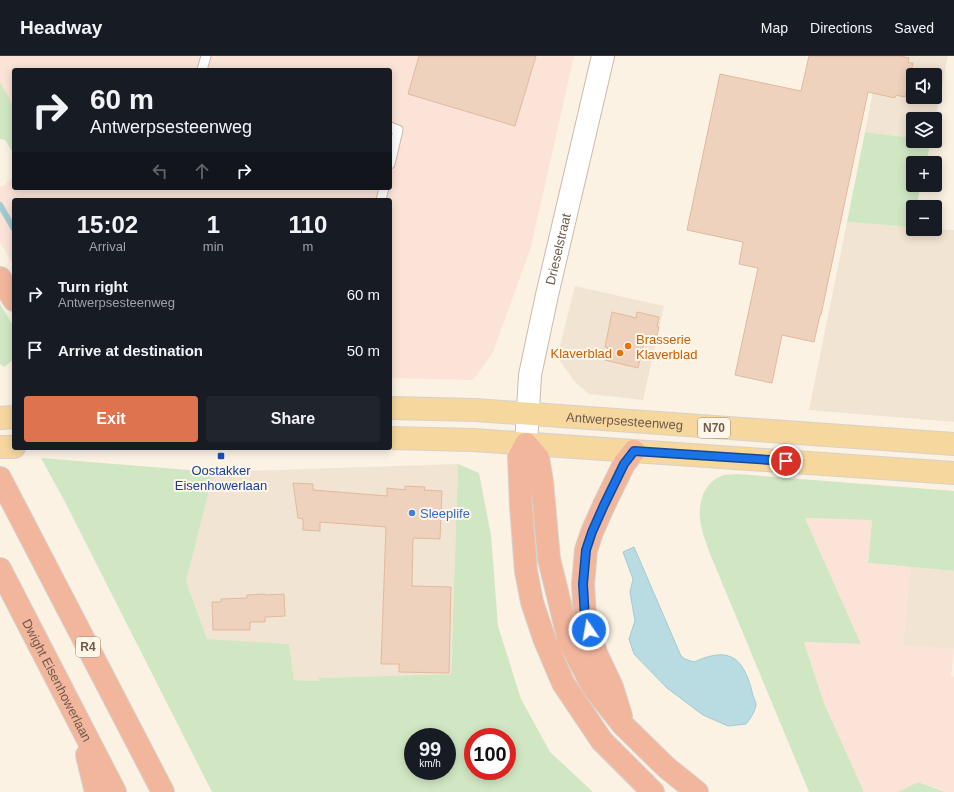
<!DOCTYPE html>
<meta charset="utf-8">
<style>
body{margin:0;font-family:Arial,sans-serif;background:#20242c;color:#f1f3f6;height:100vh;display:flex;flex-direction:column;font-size:15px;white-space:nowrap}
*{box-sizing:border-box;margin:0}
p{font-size:13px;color:#9ea1a6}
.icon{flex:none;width:22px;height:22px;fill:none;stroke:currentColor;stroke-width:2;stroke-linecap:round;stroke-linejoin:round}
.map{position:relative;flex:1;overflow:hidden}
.side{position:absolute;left:12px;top:142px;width:380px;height:252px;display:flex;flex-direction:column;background:#171b24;border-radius:4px;box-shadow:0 2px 10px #0003}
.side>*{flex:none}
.banner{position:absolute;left:12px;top:12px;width:380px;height:122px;border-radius:4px;box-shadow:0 2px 10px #0003;background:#171b24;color:#f1f3f6;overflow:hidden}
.fabs{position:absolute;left:906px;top:12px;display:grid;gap:8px}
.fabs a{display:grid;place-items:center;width:36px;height:36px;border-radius:4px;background:#171b24;box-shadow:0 2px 10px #0003;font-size:20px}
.speed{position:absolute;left:404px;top:672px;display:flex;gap:8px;font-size:20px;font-weight:700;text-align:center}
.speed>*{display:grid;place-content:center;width:52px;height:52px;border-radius:50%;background:#171b24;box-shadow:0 2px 10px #0003;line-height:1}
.speed small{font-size:10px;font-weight:400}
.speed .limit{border:6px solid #d22;background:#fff;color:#111}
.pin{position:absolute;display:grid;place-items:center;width:34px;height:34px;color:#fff;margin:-17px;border:2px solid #fff;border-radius:50%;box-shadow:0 1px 4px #0007}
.me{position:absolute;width:44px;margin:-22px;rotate:348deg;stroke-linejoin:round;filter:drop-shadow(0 0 3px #0008)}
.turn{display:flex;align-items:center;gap:14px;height:84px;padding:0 12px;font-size:18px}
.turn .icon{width:52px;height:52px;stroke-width:2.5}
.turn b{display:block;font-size:28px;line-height:34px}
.lanes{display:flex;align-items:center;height:38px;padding:0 12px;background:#0003;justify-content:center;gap:20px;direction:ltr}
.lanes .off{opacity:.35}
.eta{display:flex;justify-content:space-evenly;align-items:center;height:68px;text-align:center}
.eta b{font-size:24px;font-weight:700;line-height:28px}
.button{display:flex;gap:8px;margin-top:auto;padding:8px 12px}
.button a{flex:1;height:46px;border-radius:4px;background:#de734f;color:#fff;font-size:16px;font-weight:700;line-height:46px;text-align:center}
.button a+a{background:#20242c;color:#f1f3f6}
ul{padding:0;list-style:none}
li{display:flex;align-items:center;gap:12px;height:56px;padding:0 12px}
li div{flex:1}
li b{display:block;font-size:15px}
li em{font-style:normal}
header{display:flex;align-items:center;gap:24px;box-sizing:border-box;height:56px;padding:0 20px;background:#171b24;border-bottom:1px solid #363941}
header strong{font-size:19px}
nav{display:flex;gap:22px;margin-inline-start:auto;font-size:14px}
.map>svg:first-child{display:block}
.residential{fill:#f2e4d2;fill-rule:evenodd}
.commercial{fill:#fbe3d8}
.green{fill:#d1e7c3;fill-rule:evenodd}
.water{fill:#b9dce3;stroke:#a0cbd4}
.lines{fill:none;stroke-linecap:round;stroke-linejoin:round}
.stream{stroke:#a0cbd4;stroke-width:6}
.building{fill:#efd2bd;stroke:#e0b99e}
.service-casing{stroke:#cbbaab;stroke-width:11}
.tertiary-casing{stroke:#cbbaab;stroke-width:24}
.primary-casing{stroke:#d7d1cd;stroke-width:24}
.motorway-casing{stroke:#d7d1cd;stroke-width:24}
.service{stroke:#fff;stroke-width:9}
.tertiary{stroke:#fff;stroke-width:22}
.primary{stroke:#f6d89f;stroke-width:22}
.motorway{stroke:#f2b69d;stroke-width:22}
.route-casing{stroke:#114b97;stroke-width:10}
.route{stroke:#1a73e8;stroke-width:7}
.food-dot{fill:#e8710a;stroke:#fef6e9;stroke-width:1.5}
.transit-dot{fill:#1a4fb4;stroke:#fef6e9;stroke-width:1.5}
.shop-dot{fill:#3f7fe0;stroke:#fef6e9;stroke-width:1.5}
.labels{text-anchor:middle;stroke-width:4;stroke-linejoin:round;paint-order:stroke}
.shield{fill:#fef6e9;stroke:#9b897a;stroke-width:1}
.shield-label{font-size:12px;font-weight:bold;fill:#715a4b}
.street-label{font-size:13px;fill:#715a4b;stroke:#fef6e9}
.food-label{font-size:13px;fill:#c56008;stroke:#fef6e9;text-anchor:start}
.transit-label{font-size:13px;fill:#164399;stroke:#fef6e9}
.shop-label{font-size:13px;fill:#366cbe;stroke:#fef6e9;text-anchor:start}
</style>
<header>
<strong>Headway</strong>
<nav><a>Map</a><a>Directions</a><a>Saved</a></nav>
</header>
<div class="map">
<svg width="954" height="736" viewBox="0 0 954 736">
<rect width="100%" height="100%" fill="#fbf2e3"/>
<path class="residential" d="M 880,0 L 948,0 L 935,63 L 913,63 L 913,82 L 865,76 ZM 913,19 L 935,19 L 935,41 L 913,41 Z
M 847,166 L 913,171 L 913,173 L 935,173 L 954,174 L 954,366 L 809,354 Z
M 575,230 L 664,250 L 643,344 L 589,338 L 575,326 L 560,305 L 559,294 Z
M 458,408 L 451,618 L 320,622 L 320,625 L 294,624 L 289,588 L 207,584 L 186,525 L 214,416 Z
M 910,511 L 954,515 L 954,593 L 903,590 Z"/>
<path class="commercial" d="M 0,0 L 574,0 L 531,191 L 493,296 L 477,319 L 473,324 L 390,322 L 390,144 L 14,144 L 14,210 L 0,186 L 0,131 L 5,129 L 14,120 L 14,132 L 390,132 L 390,14 L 14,14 L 14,51 L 0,26 Z
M 805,462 L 872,464 L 868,507 L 910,511 L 903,589 L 954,593 L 951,620 L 954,621 L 954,736 L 943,736 L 943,734 L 918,726 L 898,736 L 864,736 L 824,647 L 804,585 L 861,588 Z"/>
<path class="green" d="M 0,26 L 14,51 L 14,98 L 5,84 L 0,83 Z
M 865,76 L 913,82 L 913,85 L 931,85 L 926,107 L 913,107 L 913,129 L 921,129 L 916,151 L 913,151 L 913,163 L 911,171 L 847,166 Z
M 0,248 L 14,271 L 14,303 L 4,311 L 0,308 Z
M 41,402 L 214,416 L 186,525 L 207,583 L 289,588 L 294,624 L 319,625 L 319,622 L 451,618 L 458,408 L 479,417 L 491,479 L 498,570 L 521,643 L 550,696 L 593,736 L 212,736 L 64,444 ZM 413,681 L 447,681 L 447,715 L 413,715 ZM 473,681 L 507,681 L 507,715 L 473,715 Z
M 737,418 L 954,435 L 954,515 L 868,507 L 872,464 L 805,462 L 861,588 L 804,586 L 824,647 L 864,736 L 809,736 L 708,493 C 706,485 702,477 701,469 C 697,450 702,428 721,420 C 725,418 732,419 737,418 Z
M 918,726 L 943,735 L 943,736 L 898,736 Z"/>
<path class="water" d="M 634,491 L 681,600 L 685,603 L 694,606 C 706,601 721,595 733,602 C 744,607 751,629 753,640 C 754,642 756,646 756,649 C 755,656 750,663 746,668 L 728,670 L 703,659 L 667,632 L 634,598 L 629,583 L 635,565 L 630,536 L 633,523 L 623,496 Z"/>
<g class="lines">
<path class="stream" d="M 0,149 L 14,173"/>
</g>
<path class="building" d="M 419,0 L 536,0 L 515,70 L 408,38 Z
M 809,0 L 900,0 L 909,2 L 908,7 L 913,7 L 905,41 L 896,39 L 895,42 L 868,36 L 821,259 L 820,259 L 814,286 L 782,279 L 772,327 L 735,319 L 758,212 L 739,208 L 743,186 L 687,174 L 720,18 L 801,35 Z
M 612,256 L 636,262 L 637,256 L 659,261 L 657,271 L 659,271 L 655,289 L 644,287 L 638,312 L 605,304 L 608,292 L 605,291 Z
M 293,427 L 313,428 L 313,434 L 387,440 L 387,432 L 405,434 L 405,430 L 425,431 L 424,434 L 442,435 L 440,483 L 413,482 L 412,530 L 451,531 L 449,617 L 399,616 L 399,608 L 381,608 L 386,471 L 320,466 L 320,475 L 303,474 L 303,463 L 298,462 Z
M 265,538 L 265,539 L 284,538 L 285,560 L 265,561 L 265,566 L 250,566 L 250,574 L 213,574 L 212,546 L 221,546 L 221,543 L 247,542 L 247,539 Z"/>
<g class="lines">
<defs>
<path id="service" d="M 202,14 L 206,0
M 390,71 L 398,74 L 390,108
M 381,144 L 384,132"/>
<g id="tertiary">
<path id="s1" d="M 526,388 L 530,319 L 547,239 L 603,0"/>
</g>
<g id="primary">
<path id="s2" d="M 390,352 L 475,354 L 954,388"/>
<path d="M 0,362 L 14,361"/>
<path d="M 390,382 L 473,384 L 954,417"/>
<path d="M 0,391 L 14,391"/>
</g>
<g id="motorway">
<path d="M 0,222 L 14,244"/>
<path d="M 0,422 L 163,736"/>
<path id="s3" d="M 0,513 L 115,736"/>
<path d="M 621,660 L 612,631 L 596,597 L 585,563 L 583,528 L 586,494 L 592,476 L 604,449 L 624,408 L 634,395"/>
<path d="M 87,699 L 96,736"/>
<path d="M 653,736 L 602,685 L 563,627 L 544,582 L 532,546 L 526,515 L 521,450 L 519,401 L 526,388 L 538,402 L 542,426 L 549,503 L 569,585 L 593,631 L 623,669 L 667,712 L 697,736"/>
</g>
</defs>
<use href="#service" class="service-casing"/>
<use href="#tertiary" class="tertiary-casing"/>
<use href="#primary" class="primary-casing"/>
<use href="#motorway" class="motorway-casing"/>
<use href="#service" class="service"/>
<use href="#tertiary" class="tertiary"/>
<use href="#primary" class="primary"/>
<use href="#motorway" class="motorway"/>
</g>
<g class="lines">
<defs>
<path id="route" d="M 589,574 L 585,563 L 583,528 L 586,494 L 592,476 L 604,449 L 624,408 L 634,395 L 786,405"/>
</defs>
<use href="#route" class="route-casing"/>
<use href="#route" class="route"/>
</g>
<g class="food-dot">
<circle cx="628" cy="290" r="4"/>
<circle cx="620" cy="297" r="4"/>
</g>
<rect class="transit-dot" x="217" y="396" width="8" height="8" rx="2"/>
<circle class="shop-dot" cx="412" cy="457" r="4"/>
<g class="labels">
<g class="shield">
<rect x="698" y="362" width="32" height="20" rx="3"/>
<rect x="76" y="581" width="24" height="20" rx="3"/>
</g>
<g class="shield-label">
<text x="714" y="376">N70</text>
<text x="88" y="595">R4</text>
</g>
<g class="street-label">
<text dy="5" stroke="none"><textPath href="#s1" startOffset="198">Drieselstraat</textPath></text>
<text dy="5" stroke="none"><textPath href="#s2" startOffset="235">Antwerpsesteenweg</textPath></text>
<text dy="5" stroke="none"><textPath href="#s3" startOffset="125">Dwight Eisenhowerlaan</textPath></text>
</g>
<g class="food-label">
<text x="636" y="288">Brasserie<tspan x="636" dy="15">Klaverblad</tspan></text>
<text x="612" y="302" text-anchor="end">Klaverblad</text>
</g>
<g class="transit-label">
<text x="221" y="419">Oostakker<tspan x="221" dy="15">Eisenhowerlaan</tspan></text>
</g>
<g class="shop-label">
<text x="420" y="462">Sleeplife</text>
</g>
</g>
</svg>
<div class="fabs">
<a><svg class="icon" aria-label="sound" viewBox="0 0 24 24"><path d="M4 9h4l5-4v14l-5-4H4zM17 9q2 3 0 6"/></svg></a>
<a><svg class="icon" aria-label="layers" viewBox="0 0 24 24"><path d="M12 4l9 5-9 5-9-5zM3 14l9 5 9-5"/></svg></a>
<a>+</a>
<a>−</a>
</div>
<div class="speed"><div>99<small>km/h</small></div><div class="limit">100</div></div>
<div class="pin" style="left:786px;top:405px;background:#d93025"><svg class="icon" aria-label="arrive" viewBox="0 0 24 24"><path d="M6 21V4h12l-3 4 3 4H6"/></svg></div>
<svg class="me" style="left:589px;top:574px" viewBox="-20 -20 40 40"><circle r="17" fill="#1a73e8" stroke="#fff" stroke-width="3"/><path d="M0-11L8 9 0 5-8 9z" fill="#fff"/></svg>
<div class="banner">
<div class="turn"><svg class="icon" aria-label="right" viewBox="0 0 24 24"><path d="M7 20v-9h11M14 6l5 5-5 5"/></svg><div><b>60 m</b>Antwerpsesteenweg</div></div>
<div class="lanes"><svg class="icon off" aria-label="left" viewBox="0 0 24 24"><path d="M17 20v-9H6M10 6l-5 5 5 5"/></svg><svg class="icon off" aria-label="ahead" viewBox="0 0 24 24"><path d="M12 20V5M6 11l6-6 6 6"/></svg><svg class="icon" aria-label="right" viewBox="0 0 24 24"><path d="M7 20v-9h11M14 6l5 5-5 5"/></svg></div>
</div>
<section class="side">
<div class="eta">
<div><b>15:02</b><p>Arrival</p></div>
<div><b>1</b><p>min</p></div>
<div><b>110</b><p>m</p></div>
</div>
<ul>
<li><svg class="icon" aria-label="right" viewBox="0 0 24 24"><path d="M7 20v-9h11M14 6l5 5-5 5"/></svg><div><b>Turn right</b><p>Antwerpsesteenweg</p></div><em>60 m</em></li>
<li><svg class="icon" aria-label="arrive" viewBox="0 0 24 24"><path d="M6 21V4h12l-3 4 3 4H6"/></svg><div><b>Arrive at destination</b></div><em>50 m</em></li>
</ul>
<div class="button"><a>Exit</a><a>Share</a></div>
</section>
</div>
